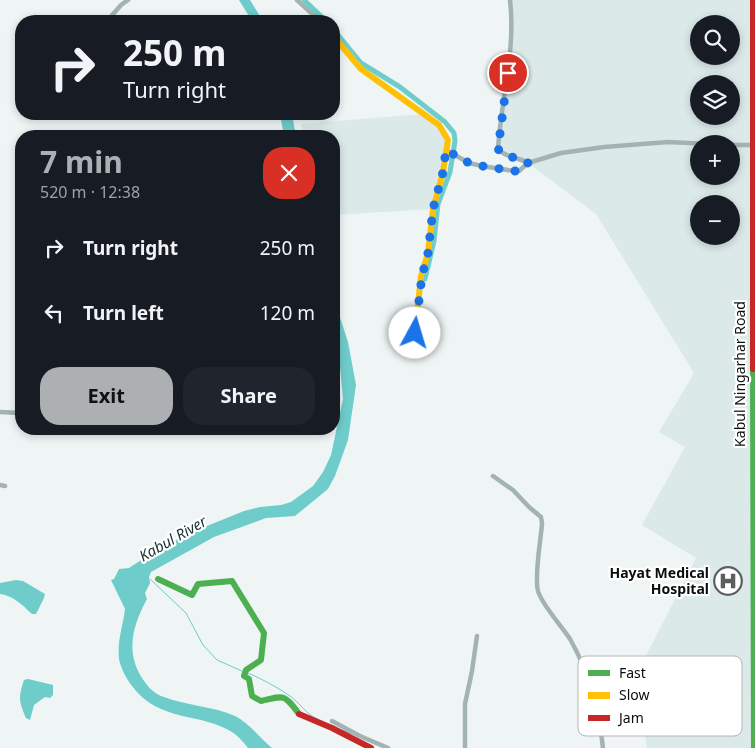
<!DOCTYPE html>
<meta charset="utf-8">
<style>
body{margin:0;font-family:"Noto Sans",sans-serif;background:#20242c;color:#f1f3f6;height:100vh;display:flex;flex-direction:column;font-size:19px;white-space:nowrap}
*{box-sizing:border-box;margin:0}
p{font-size:16px;color:#9ea1a6}
.icon{flex:none;width:28px;height:28px;fill:none;stroke:currentColor;stroke-width:2;stroke-linecap:round;stroke-linejoin:round}
.map{position:relative;flex:1;overflow:hidden}
.drawer{position:absolute;left:15px;top:130px;width:325px;height:305px;display:flex;flex-direction:column;background:#171b24;border-radius:20px;box-shadow:0 2px 8px #0003}
.drawer>*{flex:none}
.hud{position:absolute;left:15px;top:15px;width:325px;height:105px;border-radius:20px;box-shadow:0 2px 8px #0003;background:#171b24;color:#f1f3f6;overflow:hidden}
.tools{position:absolute;left:690px;top:15px;display:grid;gap:10px}
.tools a{display:grid;place-items:center;width:50px;height:50px;border-radius:50%;background:#171b24;box-shadow:0 2px 8px #0003;font-size:25px}
.pin{position:absolute;display:grid;place-items:center;width:42px;height:42px;color:#fff;margin:-21px;border:2px solid #fff;border-radius:50%;box-shadow:0 1px 5px #0007}
.me{position:absolute;width:55px;margin:-28px;rotate:6deg;stroke-linejoin:round;filter:drop-shadow(0 0 4px #0008)}
.turn{display:flex;align-items:center;gap:18px;height:105px;padding:0 25px;font-size:22px}
.turn .icon{width:65px;height:65px;stroke-width:2.5}
.turn b{display:block;font-size:35px;line-height:42px}
.round{display:grid;place-items:center;flex:none;width:52px;height:52px;border-radius:20px;background:#20242c}
.summary{display:flex;align-items:center;justify-content:space-between;height:85px;padding:0 25px}
h1{font-size:30px;font-weight:700;line-height:38px;color:#adb0b2}
.button{display:flex;gap:10px;margin-top:auto;padding:10px 25px}
.button a{flex:1;height:58px;border-radius:20px;background:#adb0b2;color:#111;font-size:20px;font-weight:700;line-height:58px;text-align:center}
.button a+a{background:#20242c;color:#f1f3f6}
ul{padding:0;list-style:none}
li{display:flex;align-items:center;gap:15px;height:65px;padding:0 25px}
li div{flex:1}
li b{display:block;font-size:19px}
li em{font-style:normal}
.map>svg:first-child{display:block}
.built{fill:#dbe9e9;fill-rule:evenodd}
.water{fill:#6ecdcb}
.lines{fill:none;stroke-linecap:round;stroke-linejoin:round}
.stream{stroke:#6ecdcb;stroke-width:1}
.canal{stroke:#6ecdcb;stroke-width:5}
.street{stroke:#a3b2b2;stroke-width:4.5}
.fast{stroke:#4caf50;stroke-width:6}
.slow{stroke:#ffc107;stroke-width:6}
.jam{stroke:#c62828;stroke-width:6}
.route{stroke:#1a73e8;stroke-width:9;stroke-dasharray:0 16.2}
.labels{text-anchor:middle;stroke-width:4.5;stroke-linejoin:round;paint-order:stroke}
.street-label{font-size:14px;fill:#090d0d;stroke:#fff}
.poi-label{font-size:14px;font-weight:bold;fill:#090d0d;stroke:#fff;text-anchor:end}
.water-label{font-size:15px;font-style:italic;fill:#1b3131;stroke:#fff}
.key{fill:#fff;stroke:#b5b6b6;stroke-width:1}
.key-label{font-size:14px;fill:#090d0d}
</style>
<div class="map">
<svg width="755" height="748" viewBox="0 0 755 748">
<rect width="100%" height="100%" fill="#eff5f5"/>
<path class="built" d="M 510,0 L 755,0 L 755,748 L 647,748 L 639,699 L 630,687 L 696,558 L 642,525 L 685,447 L 659,432 L 694,373 L 596,214 L 528,163 L 500,152 L 501,116 L 510,55 ZM 699,24 L 731,24 L 731,56 L 699,56 ZM 699,84 L 731,84 L 731,116 L 699,116 ZM 699,144 L 731,144 L 731,176 L 699,176 ZM 699,204 L 731,204 L 731,236 L 699,236 Z
M 424,114 L 439,125 L 448,140 L 433,209 L 334,215 L 334,136 L 303,136 L 301,124 Z"/>
<path class="water" d="M 239,0 L 250,0 L 263,21 L 252,21 Z
M 280,114 L 292,114 L 296,136 L 284,136 Z
M 334,299 L 348,342 L 356,385 L 348,440 L 335,476 L 328,489 L 295,516 L 266,518 L 214,537 L 151,572 L 149,577 L 150,583 L 145,593 L 147,599 C 133,625 125,651 142,678 C 148,687 154,694 164,697 C 187,706 213,706 235,716 C 249,723 260,738 272,748 L 248,748 C 244,743 240,738 235,734 C 202,711 160,724 132,686 C 126,678 121,669 119,659 C 117,641 123,626 125,609 L 111,580 L 114,579 L 119,569 L 129,568 L 155,551 L 192,532 L 244,511 L 260,507 L 281,505 L 291,502 L 313,486 L 323,472 L 331,455 L 343,399 L 340,366 L 334,337 Z
M 16,580 L 23,581 L 45,594 L 44,598 L 36,614 L 32,614 C 22,605 14,596 0,594 L 0,583 Z
M 28,679 L 53,685 L 53,695 L 50,698 L 45,697 L 34,705 L 30,720 L 26,718 C 19,702 18,698 24,680 Z"/>
<g class="lines">
<path class="stream" d="M 150,579 L 186,613 L 203,645 L 217,660 L 242,671
M 248,673 C 262,679 277,687 290,696 C 300,703 306,714 317,719
M 343,730 L 351,734"/>
<path class="canal" d="M 304,0 L 326,21
M 334,30 L 361,63 L 400,87 L 445,122 L 454,133 L 455,141 L 450,172 L 438,204 L 434,241 L 425,279"/>
<path class="street" d="M 297,0 L 320,21
M 510,0 C 516,50 501,99 498,149 C 506,158 518,157 528,163
M 107,21 L 121,5 L 128,0
M 731,145 L 752,145
M 446,150 L 469,163 L 482,166 L 514,171 L 519,171 L 528,163 L 561,153 L 604,147 L 668,142 L 709,144
M 0,412 L 21,413
M 493,476 L 513,490 L 529,507 L 541,517 L 542,523 C 541,540 534,575 538,591 C 542,605 561,625 570,639 C 589,672 599,710 603,748
M 0,485 L 5,486
M 332,721 L 360,736 L 388,748
M 465,748 L 465,704 L 472,671 L 477,636"/>
<path class="fast" d="M 753,369 L 754,748
M 158,579 L 192,595 L 198,584 L 232,581 L 264,633 L 261,660 L 246,670 L 244,676 L 249,679 L 252,696 L 261,701 C 285,695 284,694 299,714"/>
<path class="slow" d="M 334,37 L 361,69 L 439,125 L 448,140 L 443,172 L 433,209 L 428,253 L 421,276 L 415,333"/>
<path class="jam" d="M 753,0 L 753,369
M 299,714 L 332,728 L 371,748"/>
</g>
<g class="lines">
<path class="route" d="M 415,333 L 422,276 L 428,253 L 433,209 L 443,172 L 446,150 L 469,163 L 482,166 L 514,171 L 519,171 L 528,163 C 518,157 506,158 498,149 L 508,73"/>
</g>
<defs>
<symbol id="hospital-ring" viewBox="-11 -11 22 22"><circle r="9.5" fill="#fff" stroke="#5a5e5e" stroke-width="1.5"/><path d="M-5-5h3v3.5h4V-5h3V5h-3V1.5h-4V5h-3Z" fill="#5a5e5e"/></symbol>
</defs>
<g fill-rule="evenodd">
<use href="#hospital-ring" x="712" y="565" width="32" height="32"/>
</g>
<g class="labels">
<g class="street-label">
<text transform="translate(740 374) rotate(-90)" y="5">Kabul Ningarhar Road</text>
</g>
<g class="poi-label">
<text x="709" y="578">Hayat Medical<tspan x="709" dy="16">Hospital</tspan></text>
</g>
<g class="water-label">
<text transform="translate(173 539) rotate(-30)" y="5">Kabul River</text>
</g>
</g>
<rect x="578" y="656" width="164" height="80" rx="8" class="key"/>
<rect x="588" y="670" width="22" height="6" fill="#4caf50"/>
<rect x="588" y="692" width="22" height="7" fill="#ffc107"/>
<rect x="588" y="715" width="22" height="6" fill="#c62828"/>
<g class="key-label">
<text x="619" y="678">Fast</text>
<text x="619" y="700">Slow</text>
<text x="619" y="723">Jam</text>
</g>
</svg>
<div class="tools">
<a><svg class="icon" aria-label="search" viewBox="0 0 24 24"><circle cx="10" cy="10" r="6"/><path d="M15 15l6 6"/></svg></a>
<a><svg class="icon" aria-label="layers" viewBox="0 0 24 24"><path d="M12 4l9 5-9 5-9-5zM3 14l9 5 9-5"/></svg></a>
<a>+</a>
<a>−</a>
</div>
<div class="pin" style="left:508px;top:73px;background:#d93025"><svg class="icon" aria-label="arrive" viewBox="0 0 24 24"><path d="M6 21V4h12l-3 4 3 4H6"/></svg></div>
<svg class="me" style="left:415px;top:333px" viewBox="-20 -20 40 40"><circle r="19" fill="#fff"/><path d="M0-13L10 11 0 6-10 11z" fill="#1a73e8"/></svg>
<div class="hud">
<div class="turn"><svg class="icon" aria-label="right" viewBox="0 0 24 24"><path d="M7 20v-9h11M14 6l5 5-5 5"/></svg><div><b>250 m</b>Turn right</div></div>
</div>
<section class="drawer">
<div class="summary"><div><h1>7 min</h1><p>520 m · 12:38</p></div><a class="round" style="background:#d93025;color:#fff"><svg class="icon" aria-label="close" viewBox="0 0 24 24"><path d="M6 6l12 12M18 6L6 18"/></svg></a></div>
<ul>
<li><svg class="icon" aria-label="right" viewBox="0 0 24 24"><path d="M7 20v-9h11M14 6l5 5-5 5"/></svg><div><b>Turn right</b></div><em>250 m</em></li>
<li><svg class="icon" aria-label="left" viewBox="0 0 24 24"><path d="M17 20v-9H6M10 6l-5 5 5 5"/></svg><div><b>Turn left</b></div><em>120 m</em></li>
</ul>
<div class="button"><a>Exit</a><a>Share</a></div>
</section>
</div>
